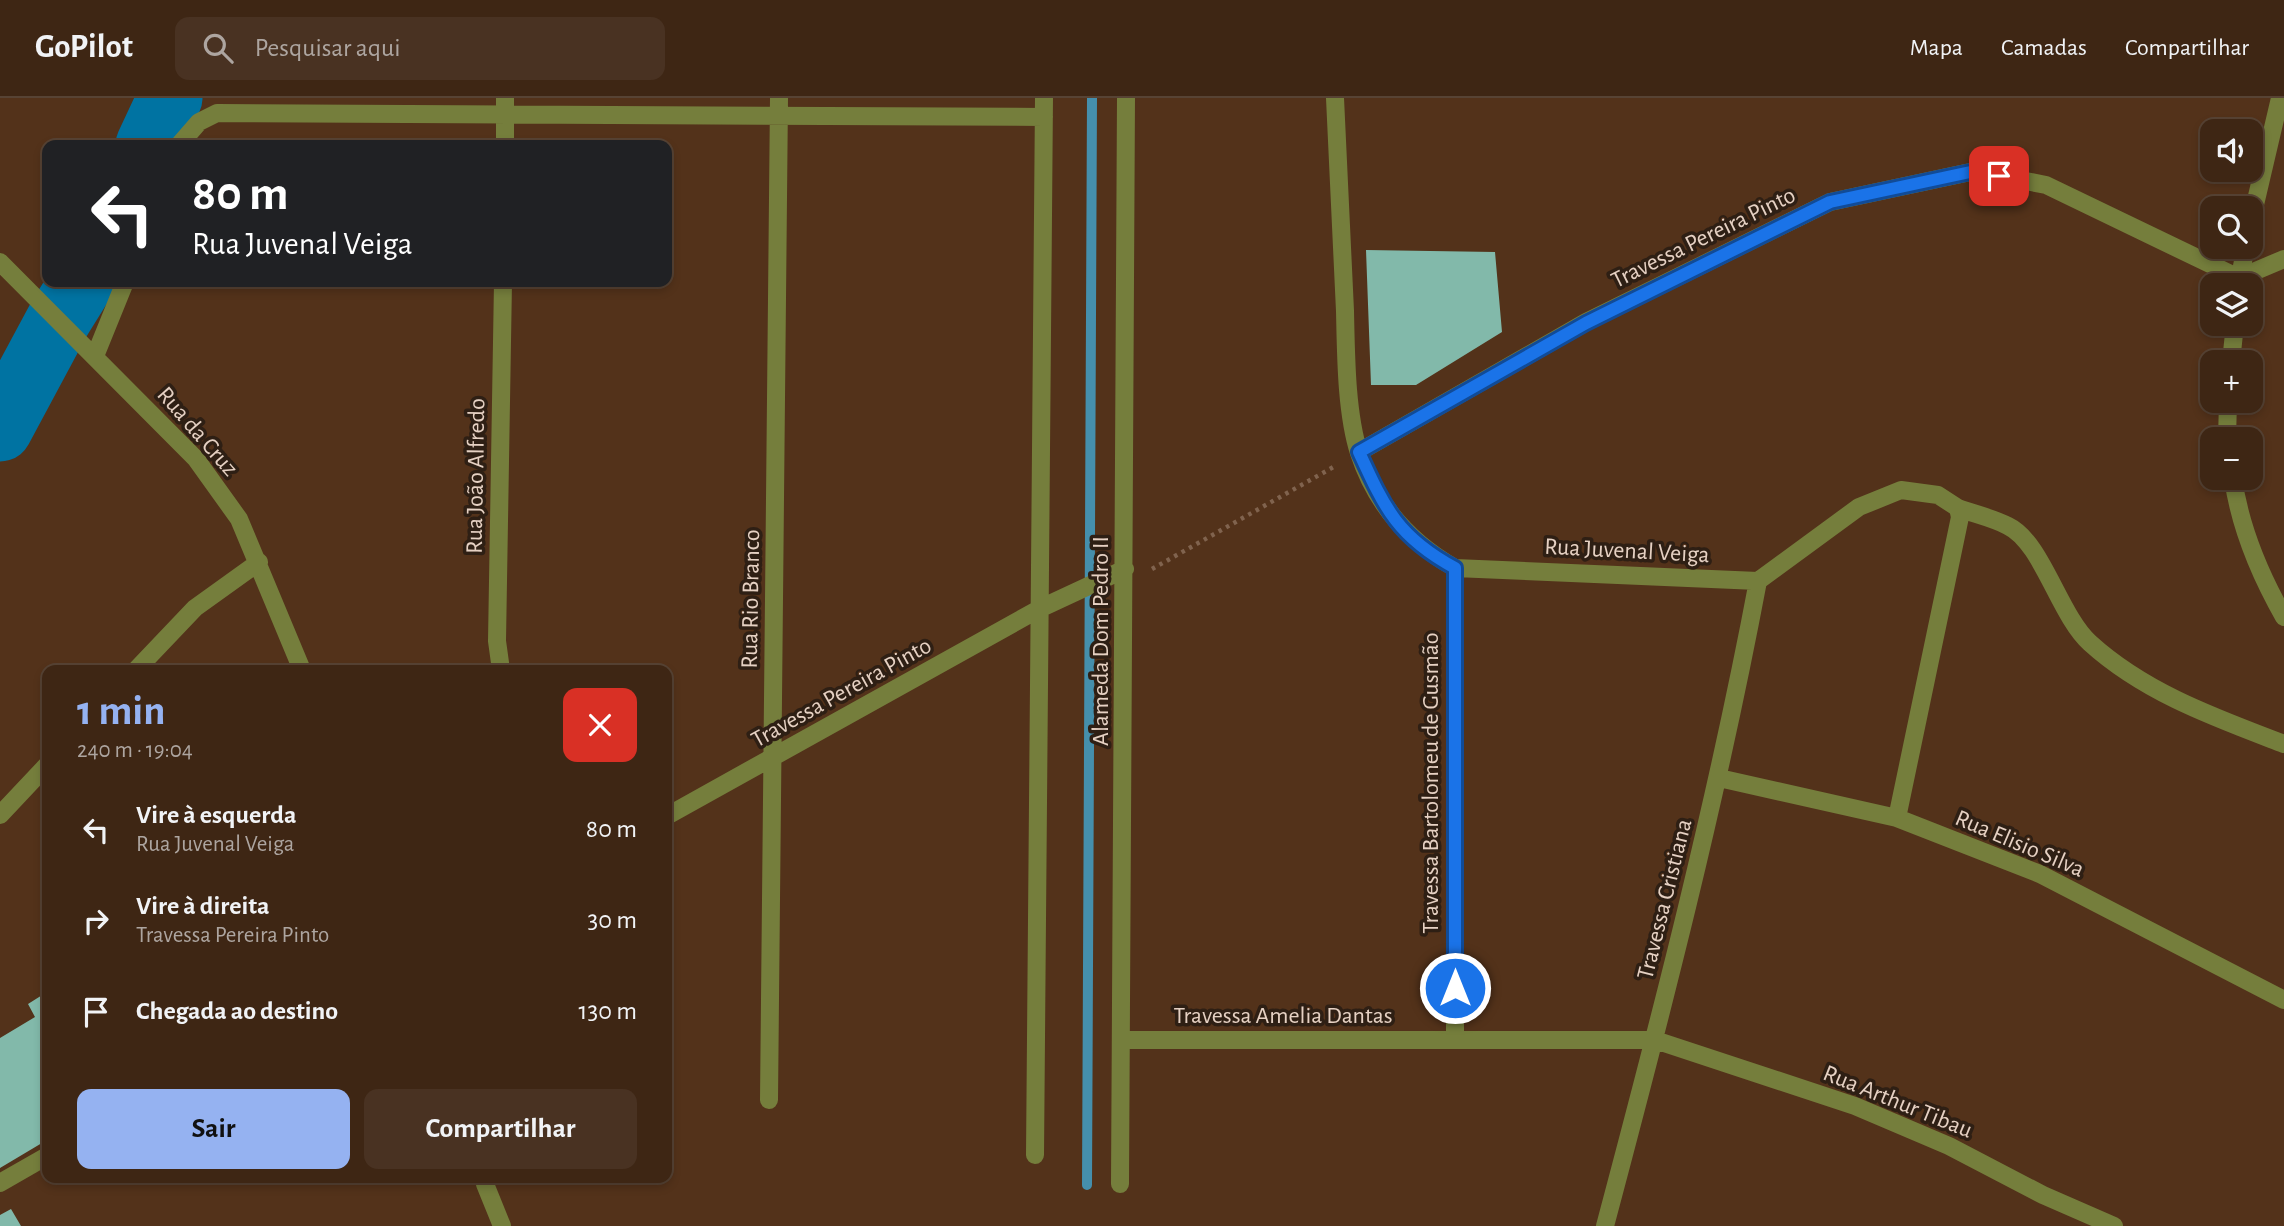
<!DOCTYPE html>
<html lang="pt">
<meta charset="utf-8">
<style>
body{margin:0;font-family:"Alegreya Sans",sans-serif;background:#493222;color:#f1f3f6;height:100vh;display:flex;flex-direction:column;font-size:26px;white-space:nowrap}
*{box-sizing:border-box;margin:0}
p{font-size:23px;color:#ada5a0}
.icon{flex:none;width:38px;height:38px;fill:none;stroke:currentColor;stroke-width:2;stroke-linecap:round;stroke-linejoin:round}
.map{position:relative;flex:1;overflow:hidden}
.sheet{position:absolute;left:42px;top:567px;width:630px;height:518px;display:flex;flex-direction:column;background:#3e2614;border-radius:14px;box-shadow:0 4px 10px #0003,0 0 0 2px #574334}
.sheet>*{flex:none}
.banner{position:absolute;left:42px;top:42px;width:630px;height:147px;border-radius:14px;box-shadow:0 4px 10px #0003,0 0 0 2px #574334;background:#202124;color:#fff;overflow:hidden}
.fabs{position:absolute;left:2200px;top:21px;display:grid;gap:14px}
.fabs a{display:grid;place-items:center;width:63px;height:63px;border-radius:14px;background:#3e2614;box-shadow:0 4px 10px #0003,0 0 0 2px #574334;font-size:35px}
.pin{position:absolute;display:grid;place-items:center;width:60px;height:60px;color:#fff;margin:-30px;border-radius:14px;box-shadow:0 4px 10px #0006}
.me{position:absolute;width:77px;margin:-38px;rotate:0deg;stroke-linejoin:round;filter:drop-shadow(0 0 5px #0008)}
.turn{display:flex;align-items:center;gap:24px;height:147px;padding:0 35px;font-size:32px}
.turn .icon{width:91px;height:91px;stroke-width:2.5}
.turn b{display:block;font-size:49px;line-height:60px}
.round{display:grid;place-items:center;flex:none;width:74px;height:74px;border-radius:14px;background:#493222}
.overview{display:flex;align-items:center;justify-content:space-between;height:119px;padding:0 35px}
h1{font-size:42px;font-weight:700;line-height:52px;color:#95b2f1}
.primary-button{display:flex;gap:14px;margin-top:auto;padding:14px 35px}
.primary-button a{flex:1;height:80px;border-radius:14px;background:#95b2f1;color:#111;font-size:28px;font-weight:700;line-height:80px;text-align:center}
.primary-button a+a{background:#493222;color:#f1f3f6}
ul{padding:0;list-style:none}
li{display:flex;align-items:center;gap:21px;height:91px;padding:0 35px}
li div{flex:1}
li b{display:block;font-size:26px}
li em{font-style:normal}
header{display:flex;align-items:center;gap:42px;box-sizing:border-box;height:98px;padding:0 35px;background:#3e2614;border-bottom:2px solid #574334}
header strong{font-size:33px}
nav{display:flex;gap:38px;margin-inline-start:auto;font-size:24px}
.search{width:490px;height:63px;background:#493222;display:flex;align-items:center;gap:18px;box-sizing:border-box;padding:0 24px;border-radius:14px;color:#ada5a0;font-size:26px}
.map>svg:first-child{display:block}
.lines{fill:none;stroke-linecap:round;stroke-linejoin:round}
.stream{stroke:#458fac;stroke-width:10}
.river{stroke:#0073a2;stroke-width:65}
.building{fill:#82b9aa}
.path{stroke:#80634e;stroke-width:4.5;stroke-dasharray:3.5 5;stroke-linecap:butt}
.minor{stroke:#757e3c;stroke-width:18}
.route-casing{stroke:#114b97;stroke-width:18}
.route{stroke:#1a73e8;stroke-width:12}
.labels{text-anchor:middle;stroke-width:7;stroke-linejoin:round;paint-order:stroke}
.street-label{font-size:24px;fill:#e6d1c3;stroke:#2e1f14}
</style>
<header>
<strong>GoPilot</strong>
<div class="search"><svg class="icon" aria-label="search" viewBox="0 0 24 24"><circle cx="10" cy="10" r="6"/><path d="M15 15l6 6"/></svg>Pesquisar aqui</div>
<nav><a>Mapa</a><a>Camadas</a><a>Compartilhar</a></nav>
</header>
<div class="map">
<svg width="2284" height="1128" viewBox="0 0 2284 1128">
<rect width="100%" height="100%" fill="#53321a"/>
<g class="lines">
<path class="stream" d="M 1087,1087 L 1092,0"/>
<path class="river" d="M 148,47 L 170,0
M 0,331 L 59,221 L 82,184"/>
</g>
<path class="building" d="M 1366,152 L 1495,154 L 1502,234 L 1416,287 L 1371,287 Z
M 47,894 L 47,1042 L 0,1070 L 0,940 L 35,919 L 28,906 Z
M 11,1111 L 21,1128 L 0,1128 L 0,1117 Z"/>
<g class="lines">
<path class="path" d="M 1152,471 L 1337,367"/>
<path class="minor" d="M 1335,0 C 1338,71 1341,142 1345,213 C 1346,256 1346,314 1359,355 C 1376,407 1409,444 1455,470 L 1758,483 L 1859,409 L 1901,392 L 1938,397 L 1958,410 L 1960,419 L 1897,720
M 179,47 L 199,24 L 217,15 L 1044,19
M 505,47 L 505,0
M 2250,128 L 2280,0
M 0,164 L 196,361 L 239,421 L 302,572
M 2238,187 L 2246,149
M 95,258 L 125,184
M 2231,264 L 2235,226
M 2227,341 L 2228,303
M 1359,354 L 1586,224 L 1830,104 L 1975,73 L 2046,87 L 2239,180 L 2284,161
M 2233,380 C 2240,430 2259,475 2284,519
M 1958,410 C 1974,416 1993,420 2008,428 C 2042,444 2059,517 2090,545 C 2145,595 2216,620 2284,646
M 136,572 L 195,510 L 259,464
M 501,572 L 497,543 L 503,184
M 1719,680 L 1897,720 L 2040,776 L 2284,902
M 0,717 L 47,667
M 667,718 L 1039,511 L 1125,471
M 1121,942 L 1655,942 L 1855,1008 L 1949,1048 L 2043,1097 L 2114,1128
M 1455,942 L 1455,470
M 769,1002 L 779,0
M 1035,1057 L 1044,0
M 0,1085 L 47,1058
M 485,1086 L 502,1128
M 1120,1086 L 1126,0
M 1605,1128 C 1662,914 1717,701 1758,483"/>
</g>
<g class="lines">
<defs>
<path id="route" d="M 1455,890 L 1455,470 C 1398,439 1385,411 1359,354 L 1586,225 L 1830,104 L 1975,73 L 1999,78"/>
</defs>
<use href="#route" class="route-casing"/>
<use href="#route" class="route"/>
</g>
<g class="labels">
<g class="street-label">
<text transform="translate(1703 139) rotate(-26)" y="8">Travessa Pereira Pinto</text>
<text transform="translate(198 333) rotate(49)" y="8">Rua da Cruz</text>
<text transform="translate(475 378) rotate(-89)" y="8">Rua João Alfredo</text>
<text transform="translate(1627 452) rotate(3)" y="8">Rua Juvenal Veiga</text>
<text transform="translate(750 501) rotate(-89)" y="8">Rua Rio Branco</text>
<text transform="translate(1100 543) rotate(-90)" y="8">Alameda Dom Pedro II</text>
<text transform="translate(841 594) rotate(-29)" y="8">Travessa Pereira Pinto</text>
<text transform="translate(1430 685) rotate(-90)" y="8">Travessa Bartolomeu de Gusmão</text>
<text transform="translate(2020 745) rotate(23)" y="8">Rua Elisio Silva</text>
<text transform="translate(1664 801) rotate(-76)" y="8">Travessa Cristiana</text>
<text x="1283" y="925">Travessa Amelia Dantas</text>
<text transform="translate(1898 1003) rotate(22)" y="8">Rua Arthur Tibau</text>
</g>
</g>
</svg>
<div class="fabs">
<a><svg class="icon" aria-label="sound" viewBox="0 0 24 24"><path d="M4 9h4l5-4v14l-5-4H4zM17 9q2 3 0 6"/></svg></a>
<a><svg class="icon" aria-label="search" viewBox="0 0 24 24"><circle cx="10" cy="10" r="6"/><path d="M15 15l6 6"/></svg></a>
<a><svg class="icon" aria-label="layers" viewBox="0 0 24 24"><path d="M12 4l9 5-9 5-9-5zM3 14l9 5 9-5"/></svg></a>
<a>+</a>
<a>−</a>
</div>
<div class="pin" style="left:1999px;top:78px;background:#d93025"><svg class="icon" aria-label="arrive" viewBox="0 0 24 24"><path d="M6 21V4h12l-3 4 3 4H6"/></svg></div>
<svg class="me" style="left:1455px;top:890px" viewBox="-20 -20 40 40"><circle r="17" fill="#1a73e8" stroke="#fff" stroke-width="3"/><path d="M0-11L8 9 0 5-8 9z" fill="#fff"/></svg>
<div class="banner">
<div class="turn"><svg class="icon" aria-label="left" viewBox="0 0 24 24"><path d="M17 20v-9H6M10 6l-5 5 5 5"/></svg><div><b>80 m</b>Rua Juvenal Veiga</div></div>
</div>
<section class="sheet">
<div class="overview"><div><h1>1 min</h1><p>240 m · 19:04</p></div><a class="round" style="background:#d93025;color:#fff"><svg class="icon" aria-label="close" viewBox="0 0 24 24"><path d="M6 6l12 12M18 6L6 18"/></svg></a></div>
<ul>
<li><svg class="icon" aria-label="left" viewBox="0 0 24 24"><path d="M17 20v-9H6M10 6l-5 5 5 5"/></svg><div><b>Vire à esquerda</b><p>Rua Juvenal Veiga</p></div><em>80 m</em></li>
<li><svg class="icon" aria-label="right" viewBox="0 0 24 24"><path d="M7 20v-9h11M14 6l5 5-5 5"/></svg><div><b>Vire à direita</b><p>Travessa Pereira Pinto</p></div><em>30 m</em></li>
<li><svg class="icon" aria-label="arrive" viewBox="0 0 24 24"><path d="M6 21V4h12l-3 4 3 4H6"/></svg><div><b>Chegada ao destino</b></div><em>130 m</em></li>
</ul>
<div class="primary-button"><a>Sair</a><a>Compartilhar</a></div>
</section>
</div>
